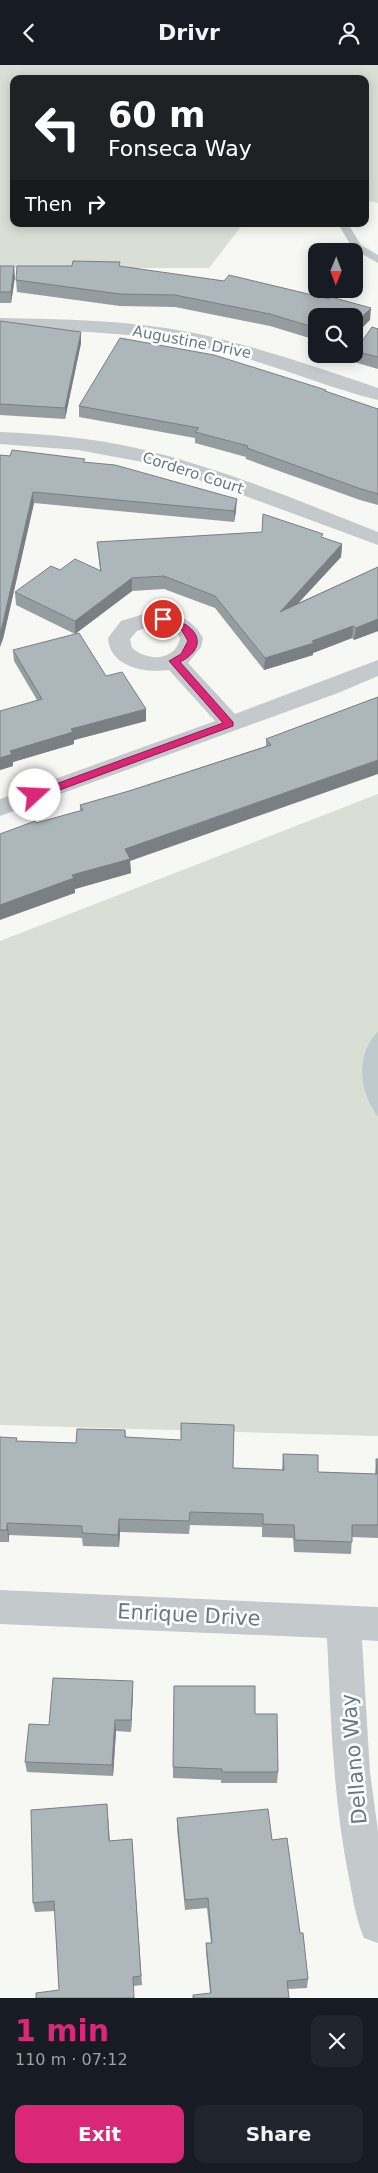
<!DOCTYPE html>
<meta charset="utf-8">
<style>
body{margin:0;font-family:"DejaVu Sans",sans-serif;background:#20242c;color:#f1f3f6;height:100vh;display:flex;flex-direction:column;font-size:19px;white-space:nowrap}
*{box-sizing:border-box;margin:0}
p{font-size:16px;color:#9ea1a6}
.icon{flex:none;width:28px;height:28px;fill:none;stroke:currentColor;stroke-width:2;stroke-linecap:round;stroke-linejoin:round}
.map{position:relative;height:1933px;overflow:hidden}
.panel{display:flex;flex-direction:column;background:#171b24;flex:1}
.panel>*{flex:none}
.banner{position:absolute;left:10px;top:10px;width:359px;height:152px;border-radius:10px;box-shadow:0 2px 12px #0003;background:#202124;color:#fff;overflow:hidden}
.needle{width:32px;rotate:181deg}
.tools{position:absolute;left:308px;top:178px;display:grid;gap:10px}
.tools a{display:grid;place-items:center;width:55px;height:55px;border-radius:10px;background:#171b24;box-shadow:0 2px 12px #0003;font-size:25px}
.pin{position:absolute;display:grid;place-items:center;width:42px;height:42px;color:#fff;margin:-21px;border:2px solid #fff;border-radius:50%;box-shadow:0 1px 5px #0007}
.me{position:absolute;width:55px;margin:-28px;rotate:70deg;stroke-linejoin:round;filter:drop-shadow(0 0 4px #0008)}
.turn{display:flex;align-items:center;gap:18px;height:105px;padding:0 15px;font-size:22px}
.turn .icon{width:65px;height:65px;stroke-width:2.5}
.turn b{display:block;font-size:35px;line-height:42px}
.then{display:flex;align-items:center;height:48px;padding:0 15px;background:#0003;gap:10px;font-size:19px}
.round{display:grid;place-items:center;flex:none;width:52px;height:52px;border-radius:10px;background:#20242c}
.headline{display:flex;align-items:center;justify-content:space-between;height:85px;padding:0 15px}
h1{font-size:30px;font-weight:600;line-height:38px;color:#db2777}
.cta{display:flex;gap:10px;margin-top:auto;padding:10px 15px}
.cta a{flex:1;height:58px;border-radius:10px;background:#db2777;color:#fff;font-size:20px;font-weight:600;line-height:58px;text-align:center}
.cta a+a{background:#20242c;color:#f1f3f6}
header{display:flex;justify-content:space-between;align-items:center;height:65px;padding:0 15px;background:#171b24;font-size:22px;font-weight:600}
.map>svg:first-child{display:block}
.green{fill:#d9dfd4}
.water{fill:#bdcace}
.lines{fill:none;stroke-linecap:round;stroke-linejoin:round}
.service{fill:#c4c9cc;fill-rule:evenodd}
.minor{fill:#c4c9cc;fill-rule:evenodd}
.wall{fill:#959da1}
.shaded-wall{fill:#797f83}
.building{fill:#adb6bb;stroke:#797f83}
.route{fill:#db2777;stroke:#8e194d}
.labels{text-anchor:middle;stroke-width:5;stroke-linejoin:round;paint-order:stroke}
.far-street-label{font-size:15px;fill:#647987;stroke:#fff}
.near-street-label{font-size:21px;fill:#647987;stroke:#fff}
</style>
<header><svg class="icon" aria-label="back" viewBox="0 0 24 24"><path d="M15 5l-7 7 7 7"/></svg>Drivr<svg class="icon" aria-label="person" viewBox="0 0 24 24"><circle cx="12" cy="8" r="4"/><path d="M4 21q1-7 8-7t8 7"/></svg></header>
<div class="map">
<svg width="378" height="1933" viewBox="0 0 378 1933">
<rect width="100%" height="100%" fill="#f7f7f4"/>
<path class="green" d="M 0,0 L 378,0 L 378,138 L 365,135 L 365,14 L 14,14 L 14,159 L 243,159 L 209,203 L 0,203 Z
M 378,729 L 378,966 L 373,972 L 378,1052 L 378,1371 L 0,1360 L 0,876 Z"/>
<path class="water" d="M 378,966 L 378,1052 C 359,1026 355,991 378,966 Z"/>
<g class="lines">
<path class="service" d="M 338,159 L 348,159 L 361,180 L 378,190 L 378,198 L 353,184 Z"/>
<path class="minor" d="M 0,253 C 63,254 127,255 189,267 C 253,280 316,302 378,323 L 378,335 C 322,321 268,297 211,284 C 142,267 71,265 0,265 Z
M 0,367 C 46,369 92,373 136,383 C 219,402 299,436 378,467 L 378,480 L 232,426 L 148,398 L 78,385 L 0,379 Z
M 150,547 C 175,550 189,549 203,573 L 201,582 L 188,598 L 235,649 L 378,595 L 378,611 L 338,628 L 0,751 L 0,734 L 215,656 L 169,605 C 146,608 110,603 108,573 L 121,556 ZM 151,561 C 162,562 175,562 180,573 C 176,596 148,597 132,583 L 130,574 L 137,566 Z
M 0,1525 L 378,1542 L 378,1576 L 362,1575 L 370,1707 L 378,1766 L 378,1878 L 364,1873 C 356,1854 353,1834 349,1813 C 333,1734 331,1654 327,1573 L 0,1559 Z"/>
</g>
<path class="wall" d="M 0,201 L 15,212 L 11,238 L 0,238 Z
M 120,202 L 370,255 L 316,251 L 316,275 L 270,261 L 175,242 L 120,241 L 17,227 L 16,215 Z
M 0,256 L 81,278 L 65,354 L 0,350 Z
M 378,264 L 378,304 L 354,297 L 355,286 Z
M 326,325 L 326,327 L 378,344 L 378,440 L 360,435 L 246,394 L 246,392 L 195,378 L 195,373 L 79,352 L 79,341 Z
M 0,390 L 85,397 L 236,446 L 234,457 L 34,438 L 3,574 Z
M 323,473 L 342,479 L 341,492 L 298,538 L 378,502 L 378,566 L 354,575 L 352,573 L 313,588 L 313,590 L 264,605 L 215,543 L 164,524 L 132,526 L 75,569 L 16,540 L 15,527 L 60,505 L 100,505 L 97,477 Z
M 13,585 L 106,611 L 146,656 L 74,675 L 74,679 L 13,697 L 13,701 L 0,705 L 37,635 L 14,596 Z
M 378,632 L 130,796 L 131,808 L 75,824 L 75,828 L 36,758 L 80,746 L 80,740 L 129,726 L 266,681 L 266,674 Z
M 125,1365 L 126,1372 L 233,1403 L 282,1405 L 283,1389 L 318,1407 L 375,1409 L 376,1394 L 378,1394 L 378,1473 L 352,1472 L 351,1489 L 294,1487 L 293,1473 L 262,1472 L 262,1462 L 190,1460 L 189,1469 L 120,1467 L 119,1482 L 83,1481 L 82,1473 L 9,1470 L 9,1477 L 0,1477 L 0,1372 L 17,1376 L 76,1378 Z
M 133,1616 L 133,1627 L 131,1667 L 116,1666 L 113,1711 L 27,1707 L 25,1697 L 49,1660 Z
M 255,1649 L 278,1707 L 277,1718 L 221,1718 L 221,1715 L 173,1713 L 173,1702 Z
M 107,1739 L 110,1776 L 132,1774 L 142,1920 L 134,1921 L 59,1925 L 55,1846 L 35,1847 L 33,1838 Z
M 177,1753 L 272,1775 L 300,1868 L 308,1914 L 307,1923 L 210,1928 L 206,1887 L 206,1878 L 211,1878 L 207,1843 L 185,1845 L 177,1764 Z"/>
<path class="shaded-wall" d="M 14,201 L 15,212 L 11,238 L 11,227 Z
M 371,243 L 370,255 L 354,271 L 354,260 Z
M 81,267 L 81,278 L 65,354 L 65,343 Z
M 33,427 L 34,438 L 3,574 L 0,582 L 0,567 Z
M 237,434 L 236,446 L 234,457 L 234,446 Z
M 342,479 L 341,492 L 279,559 L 280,547 Z
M 132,513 L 132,526 L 75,569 L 75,556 Z
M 378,554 L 378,566 L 354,575 L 356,563 Z
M 353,561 L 352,573 L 313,588 L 313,590 L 264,605 L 265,593 Z
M 146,644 L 146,656 L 74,675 L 74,679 L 13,697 L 13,701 L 0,705 L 0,693 L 10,686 L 71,664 Z
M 378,695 L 378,709 L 130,796 L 131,808 L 75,824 L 75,828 L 0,855 L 0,840 L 72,810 L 125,784 Z
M 119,1454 L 120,1467 L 119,1482 L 118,1470 Z
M 7,1458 L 9,1470 L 9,1477 L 7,1465 Z
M 133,1616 L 133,1627 L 131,1667 L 131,1655 Z
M 115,1655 L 116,1666 L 113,1711 L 112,1700 Z"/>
<path class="building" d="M 73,196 L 120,197 L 119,201 L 224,216 L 229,210 L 329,234 L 331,232 L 371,243 L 354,260 L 354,251 L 316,251 L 316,263 L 270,249 L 175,230 L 120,229 L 16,215 L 17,201 L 72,201 Z
M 0,201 L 14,201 L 11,227 L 0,227 Z
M 0,256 L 81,267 L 65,343 L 0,339 Z
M 372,262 L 378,264 L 378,292 L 355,286 Z
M 120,273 L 214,290 L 326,325 L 325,326 L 378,344 L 378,429 L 361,424 L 247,383 L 248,381 L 195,367 L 199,363 L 79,341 Z
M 12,385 L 85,394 L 83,397 L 115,400 L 237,434 L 234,446 L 33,427 L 2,562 L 0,567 L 0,390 L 10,391 Z
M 263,449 L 323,469 L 321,472 L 342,479 L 280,547 L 378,502 L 378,554 L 356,563 L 353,561 L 312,576 L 314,578 L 265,593 L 215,531 L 164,511 L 132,513 L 75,556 L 15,527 L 51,501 L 60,505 L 75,494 L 101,506 L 97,477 L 262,467 Z
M 79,568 L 106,611 L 122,607 L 146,644 L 71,664 L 73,667 L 10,686 L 12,689 L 0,693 L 0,646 L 42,634 L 13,585 Z
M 378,632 L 378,695 L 125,784 L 130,794 L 72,810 L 74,813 L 0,840 L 0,769 L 35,756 L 36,758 L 83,745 L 80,740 L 129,726 L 271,680 L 266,674 Z
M 181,1358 L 234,1360 L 233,1403 L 284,1405 L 283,1389 L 318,1390 L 318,1407 L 377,1409 L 376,1394 L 378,1394 L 378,1460 L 352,1460 L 352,1477 L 295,1475 L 294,1460 L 263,1459 L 263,1449 L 190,1447 L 189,1456 L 119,1454 L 118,1470 L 82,1468 L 82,1461 L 7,1458 L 7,1465 L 0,1465 L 0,1372 L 17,1373 L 16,1376 L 76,1378 L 77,1364 L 125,1365 L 125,1372 L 181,1375 Z
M 53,1613 L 133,1616 L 131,1655 L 115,1655 L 112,1700 L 25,1697 L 29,1659 L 49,1660 Z
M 174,1621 L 255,1621 L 255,1649 L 277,1649 L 278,1707 L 222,1707 L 222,1704 L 173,1702 Z
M 107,1739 L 109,1776 L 132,1774 L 141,1911 L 133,1912 L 134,1933 L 36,1933 L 36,1928 L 59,1925 L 54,1836 L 33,1838 L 31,1745 Z
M 268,1744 L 272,1775 L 287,1773 L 300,1868 L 303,1868 L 308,1914 L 287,1916 L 289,1933 L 193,1933 L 193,1930 L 211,1928 L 206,1878 L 212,1878 L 208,1833 L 185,1835 L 177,1753 Z"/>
<path class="route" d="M 160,552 C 166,551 170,553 176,555 C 201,564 206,584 180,597 L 233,657 L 233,661 L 38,733 L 31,733 L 31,728 L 223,658 L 169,596 L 181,589 L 188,576 L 181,564 L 160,556 Z"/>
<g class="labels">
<g class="far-street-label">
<text transform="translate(192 277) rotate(11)" y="5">Augustine Drive</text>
<text transform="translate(193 408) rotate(18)" y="5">Cordero Court</text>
</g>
<g class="near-street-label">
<text transform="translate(189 1550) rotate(3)" y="7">Enrique Drive</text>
<text transform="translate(354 1694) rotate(-95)" y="7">Dellano Way</text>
</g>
</g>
</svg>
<div class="tools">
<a><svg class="needle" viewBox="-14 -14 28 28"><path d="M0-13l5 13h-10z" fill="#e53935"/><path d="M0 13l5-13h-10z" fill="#9ea1a6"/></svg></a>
<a><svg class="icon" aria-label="search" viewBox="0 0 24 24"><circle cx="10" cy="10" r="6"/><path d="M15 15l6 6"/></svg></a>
</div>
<div class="pin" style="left:163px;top:554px;background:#d93025"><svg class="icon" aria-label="arrive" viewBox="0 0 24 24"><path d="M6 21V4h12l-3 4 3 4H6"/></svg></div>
<svg class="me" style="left:35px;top:730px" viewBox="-20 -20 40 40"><circle r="19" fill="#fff"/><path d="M0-13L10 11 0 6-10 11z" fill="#db2777"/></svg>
<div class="banner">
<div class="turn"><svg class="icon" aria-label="left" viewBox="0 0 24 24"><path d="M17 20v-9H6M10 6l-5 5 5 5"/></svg><div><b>60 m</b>Fonseca Way</div></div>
<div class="then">Then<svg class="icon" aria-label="right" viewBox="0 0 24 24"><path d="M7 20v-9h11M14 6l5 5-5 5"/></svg></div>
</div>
</div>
<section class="panel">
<div class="headline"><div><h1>1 min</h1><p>110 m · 07:12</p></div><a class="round"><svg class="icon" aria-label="close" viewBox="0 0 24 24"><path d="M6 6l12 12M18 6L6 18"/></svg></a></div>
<div class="cta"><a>Exit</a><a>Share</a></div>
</section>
